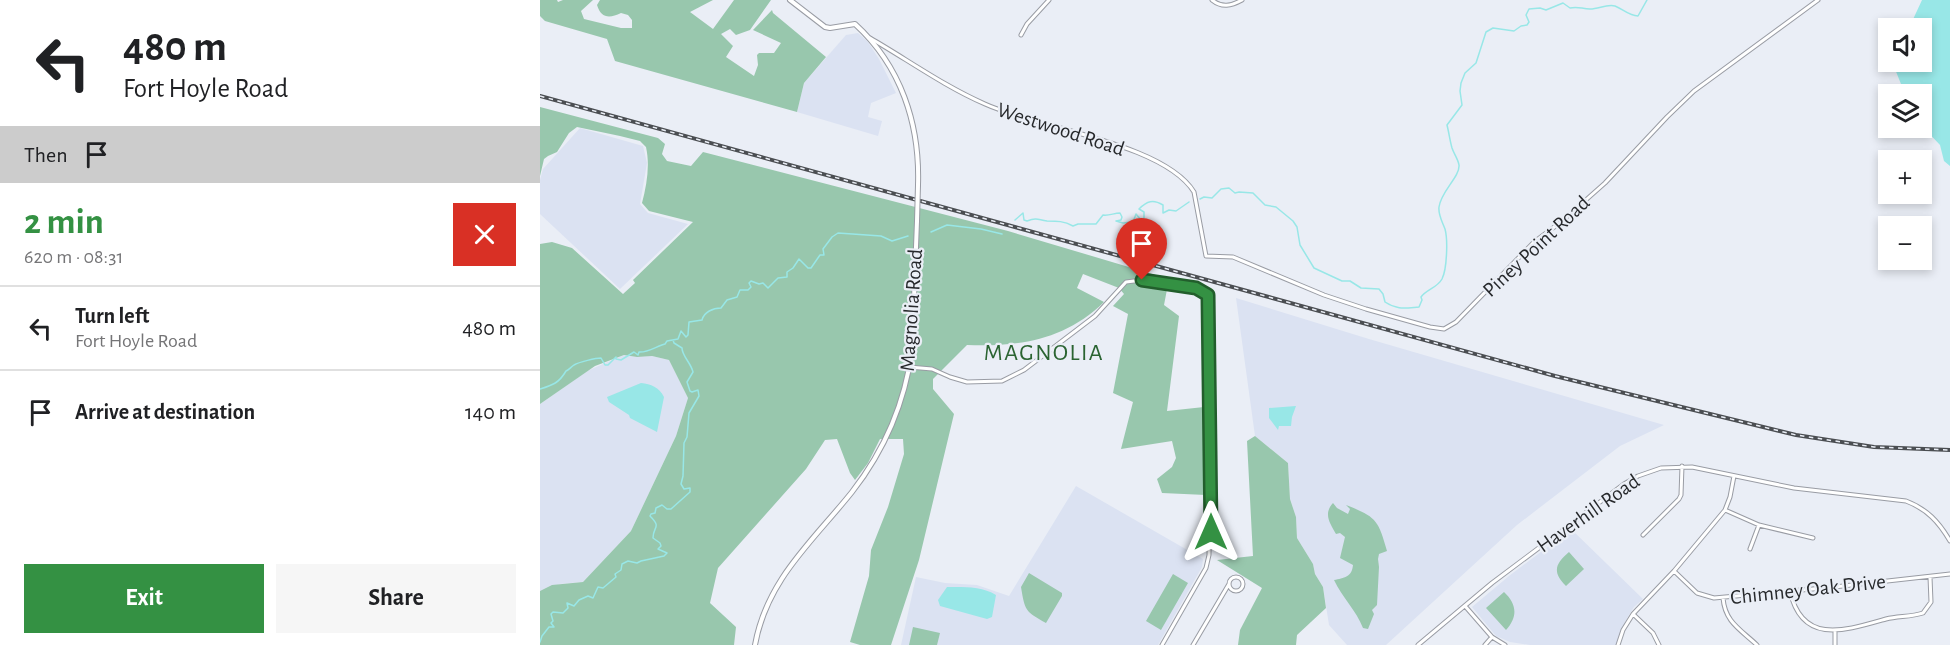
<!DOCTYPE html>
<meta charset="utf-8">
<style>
body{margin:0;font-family:"Alegreya Sans",sans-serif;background:#f6f6f6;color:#202124;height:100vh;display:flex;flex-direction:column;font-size:22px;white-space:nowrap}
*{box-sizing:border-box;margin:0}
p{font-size:20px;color:#757577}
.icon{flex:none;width:33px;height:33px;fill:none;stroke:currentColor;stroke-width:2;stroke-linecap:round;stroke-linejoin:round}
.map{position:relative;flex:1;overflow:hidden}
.panel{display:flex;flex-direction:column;background:#fff;width:540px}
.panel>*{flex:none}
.banner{background:#fff;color:#202124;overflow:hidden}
.controls{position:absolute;left:1338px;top:18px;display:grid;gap:12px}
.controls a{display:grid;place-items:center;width:54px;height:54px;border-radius:0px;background:#fff;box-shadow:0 3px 9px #0003;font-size:30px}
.pin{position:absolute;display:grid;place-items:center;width:51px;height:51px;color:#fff;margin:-62px -26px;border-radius:50% 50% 50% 0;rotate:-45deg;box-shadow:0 0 6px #0007}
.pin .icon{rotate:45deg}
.me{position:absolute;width:66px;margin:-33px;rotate:0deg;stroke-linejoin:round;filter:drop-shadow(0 0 4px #0008)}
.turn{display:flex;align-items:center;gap:21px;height:126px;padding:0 24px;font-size:27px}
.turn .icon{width:78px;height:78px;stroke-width:2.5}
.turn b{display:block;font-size:42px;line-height:51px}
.then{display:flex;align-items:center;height:57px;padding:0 24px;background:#0003;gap:12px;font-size:22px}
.round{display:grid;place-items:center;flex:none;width:63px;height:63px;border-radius:0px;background:#f6f6f6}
.overview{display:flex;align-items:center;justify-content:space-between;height:102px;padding:0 24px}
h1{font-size:36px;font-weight:700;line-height:45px;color:#349143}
.action{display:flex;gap:12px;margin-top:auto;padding:12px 24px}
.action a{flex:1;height:69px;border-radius:0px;background:#349143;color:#fff;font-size:24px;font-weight:700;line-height:69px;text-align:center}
.action a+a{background:#f6f6f6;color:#202124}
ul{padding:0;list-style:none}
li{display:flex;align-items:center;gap:18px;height:84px;padding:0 24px;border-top:2px solid #e0e0e0}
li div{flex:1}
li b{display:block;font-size:22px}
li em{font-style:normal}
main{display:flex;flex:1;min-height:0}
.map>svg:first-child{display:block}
.built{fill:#dbe2f2}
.green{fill:#98c7ad}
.water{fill:#98e7e7}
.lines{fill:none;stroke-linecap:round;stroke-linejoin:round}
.stream{stroke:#98e7e7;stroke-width:1.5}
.street-casing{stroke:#999ca4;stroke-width:5}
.secondary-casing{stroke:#999ca4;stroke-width:6}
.street{stroke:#fff;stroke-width:3}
.secondary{stroke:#fff;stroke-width:4}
.rail-casing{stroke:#4b4e52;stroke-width:4}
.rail{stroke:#eaeef6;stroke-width:1.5;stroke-dasharray:4.5;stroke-linecap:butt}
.secondary-bridge-casing{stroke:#999ca4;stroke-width:6;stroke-linecap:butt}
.secondary-bridge{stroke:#fff;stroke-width:4}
.route-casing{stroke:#225e2c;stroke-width:15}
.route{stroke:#349143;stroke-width:10}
.labels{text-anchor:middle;stroke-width:4.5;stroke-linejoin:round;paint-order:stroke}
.street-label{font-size:21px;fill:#27292c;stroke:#eaeef6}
.quarter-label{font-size:24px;letter-spacing:1.5px;fill:#2b6432;stroke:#eaeef6}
</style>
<main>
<section class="panel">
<div class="banner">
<div class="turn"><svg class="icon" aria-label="left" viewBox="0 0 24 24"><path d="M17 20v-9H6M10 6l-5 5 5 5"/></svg><div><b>480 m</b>Fort Hoyle Road</div></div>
<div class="then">Then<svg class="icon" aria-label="arrive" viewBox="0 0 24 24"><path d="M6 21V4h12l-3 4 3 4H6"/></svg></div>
</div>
<div class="overview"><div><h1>2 min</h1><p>620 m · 08:31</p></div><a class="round" style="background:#d93025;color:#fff"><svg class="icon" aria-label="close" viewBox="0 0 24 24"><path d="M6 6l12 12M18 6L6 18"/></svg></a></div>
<ul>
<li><svg class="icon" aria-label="left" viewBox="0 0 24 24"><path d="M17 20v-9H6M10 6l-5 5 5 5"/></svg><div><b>Turn left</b><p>Fort Hoyle Road</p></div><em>480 m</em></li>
<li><svg class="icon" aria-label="arrive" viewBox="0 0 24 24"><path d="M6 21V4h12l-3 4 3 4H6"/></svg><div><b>Arrive at destination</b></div><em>140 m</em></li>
</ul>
<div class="action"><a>Exit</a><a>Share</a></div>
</section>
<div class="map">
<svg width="1410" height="645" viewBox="0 0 1410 645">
<rect width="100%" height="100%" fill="#eaeef6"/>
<path class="built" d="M 318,33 L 328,42 L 339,59 L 356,93 L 331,103 L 328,117 L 342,121 L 338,136 L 257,112 L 264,83 L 306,35 Z
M 40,128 L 103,146 L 107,163 L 100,204 L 108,213 L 148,224 L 80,289 L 0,214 L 0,180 L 3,169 Z
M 696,298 L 829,339 L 1124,425 L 1080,446 L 977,525 L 846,645 L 807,645 L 789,625 L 783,587 L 775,574 L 773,564 L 757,538 L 756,517 L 750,499 L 748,463 L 715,436 Z
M 84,355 L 97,357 L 112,356 L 129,360 L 148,398 L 136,436 L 91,531 L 43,582 L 20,584 L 0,591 L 0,404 L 47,371 Z
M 536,486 L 663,559 L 662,567 L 618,645 L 361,645 L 376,577 L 405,583 L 437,585 L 469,596 Z
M 1031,529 L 1103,599 L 1094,607 L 1086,620 L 1076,645 L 990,645 L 970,642 L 956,636 L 932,607 L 969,576 Z"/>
<path class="green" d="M 0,0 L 17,0 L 18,2 L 23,0 L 53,0 L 41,11 L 44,19 L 81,28 L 92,28 L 92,20 L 88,15 L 81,13 C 69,19 61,18 57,5 L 60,0 L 173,0 L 150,12 L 173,29 L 194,0 L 231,0 L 210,30 L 196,35 L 190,29 L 181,34 L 193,46 L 186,57 L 214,76 L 218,65 L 217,55 L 219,53 L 234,53 L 241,43 L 213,30 L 232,10 L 233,13 L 286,57 L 264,83 L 257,112 L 75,61 L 67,39 L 5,21 L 0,16 Z
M 0,107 L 118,138 L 125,144 L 122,154 L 127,161 L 151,166 L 163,152 L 468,231 L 629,279 L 624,305 L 639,316 L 627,411 L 664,407 L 666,495 L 622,493 L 617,479 L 632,467 L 636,458 L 632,441 L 581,449 L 593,402 L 573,393 L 588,314 L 573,306 L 584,294 L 579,288 L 543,274 L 537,288 L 564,302 C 525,340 479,347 427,345 L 393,379 L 393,389 L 414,414 L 379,560 L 351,645 L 320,645 L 310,642 L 329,576 L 331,550 L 348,507 L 364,454 L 363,439 L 340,439 L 328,463 L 315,480 L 310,473 L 297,439 L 285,440 L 266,469 L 178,568 L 170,603 L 196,627 L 194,645 L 0,645 L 0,591 L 12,585 L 43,582 L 91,531 L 136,436 L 148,398 L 129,360 L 112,356 L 97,357 L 84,355 L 55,366 L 0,404 L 0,244 L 12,242 L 32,248 L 83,294 L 95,283 L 93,280 L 153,222 L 109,211 L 102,203 C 107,184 110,165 106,147 L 100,141 L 80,136 L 37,127 L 29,133 L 17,152 L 8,156 L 4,159 L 0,176 Z
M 715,436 L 748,463 L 750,499 L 756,517 L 757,538 L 773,564 L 775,574 L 783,587 L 786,608 L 757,635 L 756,645 L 698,645 L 700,630 L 722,588 L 677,560 L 713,556 L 707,441 Z
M 793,503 L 797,508 L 808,514 L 810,509 L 806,505 C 836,517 838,519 847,551 L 839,554 L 838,559 L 839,567 L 837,605 L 832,610 L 834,614 L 828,629 L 823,628 C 816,610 802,597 794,580 C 804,578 812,577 813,565 L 800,558 L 805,537 L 800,533 L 796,534 C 790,523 783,514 793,503 Z
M 1029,552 L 1044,569 L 1026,586 C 1012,572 1015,564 1029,552 Z
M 489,573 L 522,593 L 522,596 L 506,623 C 485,611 485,611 481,587 Z
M 633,574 L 648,583 L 621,630 L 606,621 Z
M 964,592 C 977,604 978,617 966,630 L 946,608 Z
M 373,627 L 400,633 L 397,645 L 369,645 Z"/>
<path class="water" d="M 1382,0 L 1410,0 L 1410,166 L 1404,161 L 1400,145 L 1382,126 L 1382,94 L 1365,94 L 1355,69 L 1355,62 L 1382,62 L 1382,28 L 1369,28 Z
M 101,383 C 111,384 119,387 124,397 L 117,432 L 90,418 L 89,415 L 69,402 L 67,397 Z
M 756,406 L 752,417 L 751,426 L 739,426 L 738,430 L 729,418 L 729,408 Z
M 407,587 C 423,587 442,586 456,595 L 452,617 L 447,619 L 400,606 L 398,600 Z"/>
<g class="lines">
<path class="stream" d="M 660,199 L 664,197 L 672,198 L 681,189 L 689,188 L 695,193 L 699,192 L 713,193 L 725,205 L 736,207 L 753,221 L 757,227 L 760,245 L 774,268 L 802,281 L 810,281 L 821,288 L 839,289 L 843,294 L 845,302 C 857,310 865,308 879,307 L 882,300 L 881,297 C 887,289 897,288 902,279 C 907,269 908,240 905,229 C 902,221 898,215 899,207 C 901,191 920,177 919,165 C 918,159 914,154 912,148 C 910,141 909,133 907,125 L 922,105 L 920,91 L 921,83 L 925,73 L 936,63 L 946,32 L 953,28 L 974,31 L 981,26 L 987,25 L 989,22 L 986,15 L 989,9 L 1000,8 L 1006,10 L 1023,3 L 1030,8 C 1038,6 1042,9 1050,9 C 1059,9 1066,4 1075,6 C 1083,9 1089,16 1098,16 L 1107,0
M 475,220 L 483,213 L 484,220 L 487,221 C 498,217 498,220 507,221 C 517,221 524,221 533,226 L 538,224 L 556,224 L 563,215 C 569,216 574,213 580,213 L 582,217 L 581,220 L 576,221 L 583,223 L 593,222 L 596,214 L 601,220 L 604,218 L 604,212 L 599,209 C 607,201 613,199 623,205 L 623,213 L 629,210 L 636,211 L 649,202
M 391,232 L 407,225 L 441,229 L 462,234
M 0,389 C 13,385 19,383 26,371 C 29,370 31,367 34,365 C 39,362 56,358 61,358 L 65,365 L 68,365 L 76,357 L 76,359 L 81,360 L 94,352 L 98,355 L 99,352 C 107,353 117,346 125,344 L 127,341 L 138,339 L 141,331 L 146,337 L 148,335 L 149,322 L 162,320 C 164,312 173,308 181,308 L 187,300 L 197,297 L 200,290 L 208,290 L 211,287 L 209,283 L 211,281 L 219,284 L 223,283 L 228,288 L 238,278 L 247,277 L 247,272 L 253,268 L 259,259 L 268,268 L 271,268 L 280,255 L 284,255 L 283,249 L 292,237 L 298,233 L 341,236 L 352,241 L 368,236
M 0,642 L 2,636 L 9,627 L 14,627 L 11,623 L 13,621 L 11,614 L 13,612 L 23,613 L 28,608 L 27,603 L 34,606 L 39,600 L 48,596 L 53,598 L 58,587 L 63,588 L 76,577 L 75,574 L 81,570 L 82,564 L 88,561 L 97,563 L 101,561 L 124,556 L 127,553 L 118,549 L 121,546 L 120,543 L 113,538 C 113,526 122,528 110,516 L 111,514 L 115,513 L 116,508 L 122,505 L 127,509 L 131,509 L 150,492 L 150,488 L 144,489 L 141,484 L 143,476 L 144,443 L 147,437 L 149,413 L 159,396 L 158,390 L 152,392 L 150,391 L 147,382 L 153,372 C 151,363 142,356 142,348 L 134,343 L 133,340"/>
<defs>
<path id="street" d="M 672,0 C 682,8 691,6 702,0
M 481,35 L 487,24 L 509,0
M 330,38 C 368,60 404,86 445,104 C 497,128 624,143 654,192 L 666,256 L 693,257 L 784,295 L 826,309 L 890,327 L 904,329 L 916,322 L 994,242 L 1021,222 L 1065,183 L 1127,117 L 1154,91 L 1278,0
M 369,367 L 392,369 L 410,377 L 427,382 L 462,381 L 484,370 L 555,316 L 586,282 L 602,280 L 637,284 L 656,288 L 668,295 L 671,444 L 669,555 L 666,568 L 622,645
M 1185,510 L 1219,525 L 1273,538
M 1103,535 L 1139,499 L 1141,495 L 1142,466
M 1210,549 L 1219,525
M 1134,571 L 1157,593 L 1174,598 L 1294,587 L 1410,574
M689 584a7 7 0 1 1 14 0a7 7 0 1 1-14 0Z
M 1250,591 C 1262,645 1304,631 1346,619 C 1358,616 1371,617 1383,613 L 1391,602 L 1390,577
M 1183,598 C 1185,622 1200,629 1217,645
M 925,606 L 952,637 L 965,645
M 1093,614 L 1113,633 L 1119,645
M 1295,632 L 1295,645
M 653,645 L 689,584
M 878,645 L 952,583 L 1084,484 L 1098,476 L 1121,468 L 1152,467 L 1254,488 L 1366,501 C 1387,509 1399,522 1410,541
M 945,645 L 952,637
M 1078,645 L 1083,630 L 1093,614 L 1134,571 L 1185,510 L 1190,497 L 1194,476"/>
<path id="secondary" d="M 250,0 L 285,27 L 290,28 L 315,24 C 361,66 380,124 378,185
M 215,645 C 227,579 273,541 312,492 C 344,451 365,402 372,350 L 377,221"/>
</defs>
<use href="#street" class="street-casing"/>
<use href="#secondary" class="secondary-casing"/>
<use href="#street" class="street"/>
<use href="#secondary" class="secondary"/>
<defs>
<path id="rail" d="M 0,96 L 1015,376 L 1256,435 L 1334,447 L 1410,450"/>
</defs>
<use href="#rail" class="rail-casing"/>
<use href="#rail" class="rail"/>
<defs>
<path id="secondary-bridge" d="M 377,221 L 378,185"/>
</defs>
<use href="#secondary-bridge" class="secondary-bridge-casing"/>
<use href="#secondary-bridge" class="secondary-bridge"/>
</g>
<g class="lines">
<defs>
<path id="route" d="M 602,280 L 656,288 L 668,295 L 671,532"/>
</defs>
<use href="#route" class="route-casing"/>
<use href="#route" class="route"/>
</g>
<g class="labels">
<g class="street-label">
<text transform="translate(521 129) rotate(18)" y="7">Westwood Road</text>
<text transform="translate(996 246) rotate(-43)" y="7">Piney Point Road</text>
<text transform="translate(371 310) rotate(-86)" y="7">Magnolia Road</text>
<text transform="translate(1048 513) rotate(-35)" y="7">Haverhill Road</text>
<text transform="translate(1268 589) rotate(-6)" y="7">Chimney Oak Drive</text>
</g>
<g class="quarter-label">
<text x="504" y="360">MAGNOLIA</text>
</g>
</g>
</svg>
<div class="controls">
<a><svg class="icon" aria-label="sound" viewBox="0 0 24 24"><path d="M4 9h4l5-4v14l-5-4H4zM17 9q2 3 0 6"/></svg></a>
<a><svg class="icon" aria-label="layers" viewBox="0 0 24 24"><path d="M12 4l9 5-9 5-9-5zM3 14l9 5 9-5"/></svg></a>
<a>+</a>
<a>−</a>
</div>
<div class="pin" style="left:602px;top:280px;background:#d93025"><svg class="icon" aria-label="arrive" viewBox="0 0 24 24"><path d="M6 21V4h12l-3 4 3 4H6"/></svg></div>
<svg class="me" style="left:671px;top:532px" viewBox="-20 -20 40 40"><path d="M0-17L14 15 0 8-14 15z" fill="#349143" stroke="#fff" stroke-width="4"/></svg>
</div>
</main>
